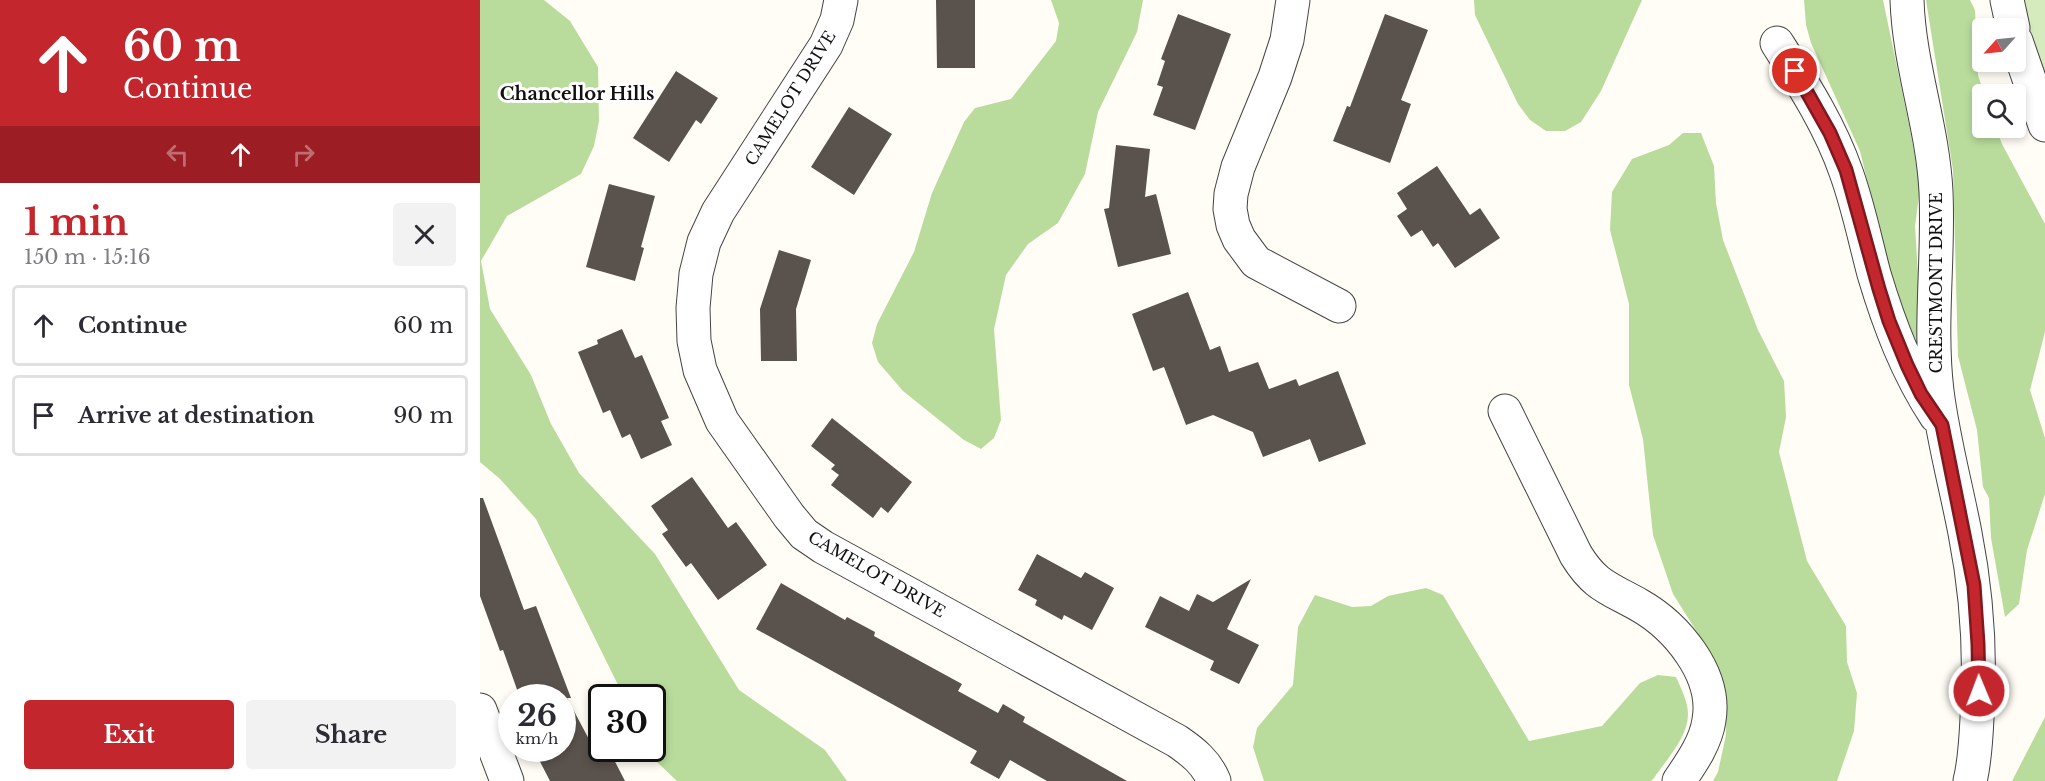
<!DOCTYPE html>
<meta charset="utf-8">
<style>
body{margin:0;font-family:"Libre Baskerville",serif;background:#f2f2f3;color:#2b2b33;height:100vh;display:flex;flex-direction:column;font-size:22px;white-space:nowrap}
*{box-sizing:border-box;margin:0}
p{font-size:20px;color:#7c7c81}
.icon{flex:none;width:33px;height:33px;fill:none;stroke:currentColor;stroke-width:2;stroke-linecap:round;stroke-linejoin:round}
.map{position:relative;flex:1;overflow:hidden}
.sheet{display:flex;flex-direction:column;background:#fff;width:480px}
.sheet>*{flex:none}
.banner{background:#c4262e;color:#fff;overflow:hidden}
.needle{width:39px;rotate:243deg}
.buttons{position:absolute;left:1492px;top:18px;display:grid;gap:12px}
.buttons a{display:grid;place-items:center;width:54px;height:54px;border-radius:6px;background:#fff;box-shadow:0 3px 9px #0003;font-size:30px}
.speed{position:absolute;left:18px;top:684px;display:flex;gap:12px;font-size:30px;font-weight:700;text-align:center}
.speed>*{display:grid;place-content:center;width:78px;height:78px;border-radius:50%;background:#fff;box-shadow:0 3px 9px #0003;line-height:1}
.speed small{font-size:15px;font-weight:400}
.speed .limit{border:3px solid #111;border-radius:9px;background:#fff;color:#111}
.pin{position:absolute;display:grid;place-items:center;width:51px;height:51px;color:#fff;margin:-26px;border:3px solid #fff;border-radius:50%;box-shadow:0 2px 6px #0007}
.me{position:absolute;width:66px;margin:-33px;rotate:359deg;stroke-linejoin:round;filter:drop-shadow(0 0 4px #0008)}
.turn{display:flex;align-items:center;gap:21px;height:126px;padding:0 24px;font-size:27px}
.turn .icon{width:78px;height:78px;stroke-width:2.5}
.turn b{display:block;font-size:42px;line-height:51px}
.lanes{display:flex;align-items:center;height:57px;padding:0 24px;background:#0003;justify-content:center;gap:30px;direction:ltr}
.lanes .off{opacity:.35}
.round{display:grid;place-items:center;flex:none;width:63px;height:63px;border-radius:6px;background:#f2f2f3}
.headline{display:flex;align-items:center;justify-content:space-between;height:102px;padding:0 24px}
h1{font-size:36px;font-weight:800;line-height:45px;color:#c4262e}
.primary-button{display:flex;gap:12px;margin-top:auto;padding:12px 24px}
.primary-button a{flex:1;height:69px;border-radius:6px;background:#c4262e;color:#fff;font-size:24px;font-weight:800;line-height:69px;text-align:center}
.primary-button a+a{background:#f2f2f3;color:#2b2b33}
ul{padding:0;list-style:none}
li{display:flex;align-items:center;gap:18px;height:81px;margin:0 12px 9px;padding:0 12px;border:3px solid #e1e1e2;border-radius:6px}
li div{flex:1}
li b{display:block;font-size:22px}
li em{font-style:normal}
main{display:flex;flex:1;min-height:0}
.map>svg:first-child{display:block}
.green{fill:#d5ebbd}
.forest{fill:#b9dc9c}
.building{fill:#5a524d}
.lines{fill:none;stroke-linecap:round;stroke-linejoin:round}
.minor-casing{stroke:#444;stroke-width:35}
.minor{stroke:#fff;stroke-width:33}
.route-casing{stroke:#7f191e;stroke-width:15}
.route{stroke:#c4262e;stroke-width:10}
.labels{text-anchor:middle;stroke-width:6;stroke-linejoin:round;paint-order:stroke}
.street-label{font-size:16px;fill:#111;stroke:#fff}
.neighbourhood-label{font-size:18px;font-weight:bold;fill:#111;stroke:#fff}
</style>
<main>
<section class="sheet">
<div class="banner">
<div class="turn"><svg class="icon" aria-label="ahead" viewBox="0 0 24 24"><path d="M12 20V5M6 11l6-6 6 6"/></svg><div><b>60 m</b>Continue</div></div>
<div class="lanes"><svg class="icon off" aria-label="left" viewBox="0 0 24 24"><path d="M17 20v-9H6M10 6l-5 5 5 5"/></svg><svg class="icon" aria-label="ahead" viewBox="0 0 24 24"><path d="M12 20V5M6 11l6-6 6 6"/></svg><svg class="icon off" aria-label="right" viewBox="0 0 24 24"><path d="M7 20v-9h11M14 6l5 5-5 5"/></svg></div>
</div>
<div class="headline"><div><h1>1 min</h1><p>150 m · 15:16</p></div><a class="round"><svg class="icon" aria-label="close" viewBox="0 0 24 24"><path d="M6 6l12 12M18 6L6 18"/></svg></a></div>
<ul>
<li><svg class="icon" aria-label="ahead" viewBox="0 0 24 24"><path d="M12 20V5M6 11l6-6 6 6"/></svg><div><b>Continue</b></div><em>60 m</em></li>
<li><svg class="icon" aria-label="arrive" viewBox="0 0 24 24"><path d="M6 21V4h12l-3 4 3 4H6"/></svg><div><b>Arrive at destination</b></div><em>90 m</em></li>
</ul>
<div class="primary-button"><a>Exit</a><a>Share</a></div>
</section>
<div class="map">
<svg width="1565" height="781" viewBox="0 0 1565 781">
<rect width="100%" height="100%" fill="#fffdf5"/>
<path class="green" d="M 1543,0 L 1565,0 L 1565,83 L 1553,51 Z"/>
<path class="forest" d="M 0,0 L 64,0 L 90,21 L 118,67 L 119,121 L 114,146 L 101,174 L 27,216 L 1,261 L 10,309 L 51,375 L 71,424 L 99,473 L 175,554 L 259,690 L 345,750 L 367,781 L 197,781 L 176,761 L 170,749 L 172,748 L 172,698 L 144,697 L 56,519 L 20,479 L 0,462 Z
M 571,0 L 663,0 L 657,32 L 618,112 L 605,174 L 578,223 L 548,244 L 526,275 L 514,329 L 521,420 L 514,438 L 501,449 L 484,440 L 423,391 L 398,362 L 392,343 L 397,324 L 434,252 L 452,193 L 484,122 L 495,108 L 531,99 L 576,41 L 579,23 Z
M 994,0 L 1162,0 L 1121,91 L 1101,122 L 1085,131 L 1066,131 L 1050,120 L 1038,104 L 995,15 Z
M 1324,0 L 1403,0 L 1431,134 L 1440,188 L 1435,226 L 1442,337 L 1430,350 L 1419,314 L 1380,151 L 1331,43 L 1326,25 Z
M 1446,0 L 1490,0 L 1495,10 L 1498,75 L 1504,94 L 1503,128 L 1516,128 L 1522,144 L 1565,224 L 1565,332 L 1550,390 L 1565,438 L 1565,494 L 1547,550 L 1539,604 L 1525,617 L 1511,538 L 1509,498 L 1503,487 L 1497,430 L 1478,356 L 1473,170 Z
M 1203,133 L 1221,133 L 1234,166 L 1236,203 L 1243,240 L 1278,330 L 1304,381 L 1306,417 L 1299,452 L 1327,561 L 1366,626 L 1367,662 L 1377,693 L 1374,731 L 1357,781 L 1233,781 L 1238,772 L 1246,735 L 1244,695 L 1234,659 L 1193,594 L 1173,535 L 1163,439 L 1149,385 L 1149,304 L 1130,230 L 1132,192 L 1152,159 L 1189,145 Z
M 946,588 L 963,595 L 1049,741 L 1122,726 L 1160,683 L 1178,675 L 1196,677 C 1201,688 1208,702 1208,714 C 1208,737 1187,759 1174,778 L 1171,781 L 784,781 L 773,747 L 777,728 L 813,685 L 818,627 L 835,595 L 872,607 L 891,606 L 908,596 Z
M 1565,717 L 1565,781 L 1532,781 Z"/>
<path class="building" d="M 456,0 L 495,0 L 495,68 L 457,68 Z
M 698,14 L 751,34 L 715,130 L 673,115 L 683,87 L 677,85 L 685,61 L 681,59 Z
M 905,14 L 948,30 L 921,100 L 931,104 L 910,163 L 853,141 L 867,106 L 870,107 Z
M 196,71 L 238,98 L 221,124 L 216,120 L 189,162 L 153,138 Z
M 369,107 L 412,134 L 374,195 L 331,167 Z
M 636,145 L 670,149 L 665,197 L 676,194 L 691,254 L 638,267 L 624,209 L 629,208 Z
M 957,166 L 990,215 L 1000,208 L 1020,238 L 975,268 L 958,243 L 953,247 L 942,230 L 931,237 L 917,216 L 927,209 L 917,193 Z
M 129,184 L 175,196 L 161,247 L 164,248 L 155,281 L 106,267 Z
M 299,250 L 331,260 L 316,309 L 317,361 L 281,361 L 280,309 Z
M 708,292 L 730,350 L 740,346 L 749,372 L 778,362 L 789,389 L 816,379 L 819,386 L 858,371 L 886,444 L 839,462 L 830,439 L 783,457 L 773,432 L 733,415 L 706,425 L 684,367 L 673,371 L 652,314 Z
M 142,329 L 155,358 L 162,355 L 189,418 L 181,421 L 192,445 L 161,459 L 150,434 L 142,438 L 130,410 L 123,413 L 98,352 L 118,344 L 117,340 Z
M 352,418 L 432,482 L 408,513 L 401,507 L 393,518 L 351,485 L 359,475 L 351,469 L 355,465 L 331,446 Z
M 212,477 L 248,528 L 256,522 L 287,565 L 238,600 L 211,563 L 206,567 L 182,534 L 188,530 L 171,506 Z
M 0,498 L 3,498 L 44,610 L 56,606 L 91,698 L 87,698 L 119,758 L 130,752 L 145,781 L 70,781 L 53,748 L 82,748 L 82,698 L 40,698 L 23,650 L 20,651 L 0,596 Z
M 557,554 L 601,578 L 605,572 L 634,588 L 612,630 L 584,615 L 582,620 L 555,605 L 557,600 L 538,590 Z
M 771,579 L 747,629 L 779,645 L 759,684 L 730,670 L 734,661 L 665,627 L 680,596 L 709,611 L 717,594 L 733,602 Z
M 301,583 L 365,620 L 367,617 L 395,632 L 394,636 L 482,684 L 478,691 L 518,713 L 523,704 L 545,717 L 543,722 L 647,781 L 567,781 L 530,760 L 519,779 L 490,763 L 497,751 L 276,629 Z"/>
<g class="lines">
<defs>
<path id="minor" d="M 361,0 L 357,20 L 346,45 L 238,212 L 224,242 L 216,274 L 213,308 L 214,341 L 220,370 L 242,421 L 309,516 L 324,534 L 343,547 L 697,741 C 713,752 726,762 734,781
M 813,0 L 807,40 L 795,77 L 758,167 L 751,194 L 750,209 L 753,225 L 759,239 L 776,262 L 859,306
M 1427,0 C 1429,65 1453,127 1456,192 C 1459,258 1449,325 1457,391 C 1463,439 1476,486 1485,533 C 1497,594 1501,656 1497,718 C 1496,739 1495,761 1490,781
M 1527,0 L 1533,28
M 1536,41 L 1565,125
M 1297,43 C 1323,84 1350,126 1366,172 C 1378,205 1385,240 1394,274 C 1409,324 1427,372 1456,416
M 1025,411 L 1096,555 C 1115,586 1129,588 1159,605 C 1196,626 1237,674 1229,720 C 1226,742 1212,762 1199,781
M 0,710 L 27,781"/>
</defs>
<use href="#minor" class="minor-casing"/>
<use href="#minor" class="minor"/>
</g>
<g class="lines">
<defs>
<path id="route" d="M 1315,71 L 1350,133 L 1366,170 L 1399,289 L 1409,321 L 1427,365 L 1441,394 L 1462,425 L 1494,585 L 1498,644 L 1499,691"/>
</defs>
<use href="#route" class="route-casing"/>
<use href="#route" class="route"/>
</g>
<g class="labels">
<g class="street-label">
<text transform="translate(310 98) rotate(-58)" y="6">CAMELOT DRIVE</text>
<text transform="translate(1456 283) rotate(-90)" y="6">CRESTMONT DRIVE</text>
<text transform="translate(397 574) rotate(30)" y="6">CAMELOT DRIVE</text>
</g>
<g class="neighbourhood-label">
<text x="97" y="100">Chancellor Hills</text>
</g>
</g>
</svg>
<div class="buttons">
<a><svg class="needle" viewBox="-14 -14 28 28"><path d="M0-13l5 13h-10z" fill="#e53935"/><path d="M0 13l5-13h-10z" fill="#7c7c81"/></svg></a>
<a><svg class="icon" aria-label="search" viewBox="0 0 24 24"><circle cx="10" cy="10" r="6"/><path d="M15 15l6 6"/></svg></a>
</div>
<div class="speed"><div>26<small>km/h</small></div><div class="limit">30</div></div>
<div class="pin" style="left:1315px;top:71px;background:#d93025"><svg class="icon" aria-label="arrive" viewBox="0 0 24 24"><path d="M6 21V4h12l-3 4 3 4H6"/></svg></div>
<svg class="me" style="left:1499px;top:691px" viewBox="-20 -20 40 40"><circle r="17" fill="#c4262e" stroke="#fff" stroke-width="3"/><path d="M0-11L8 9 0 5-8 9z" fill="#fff"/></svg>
</div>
</main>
